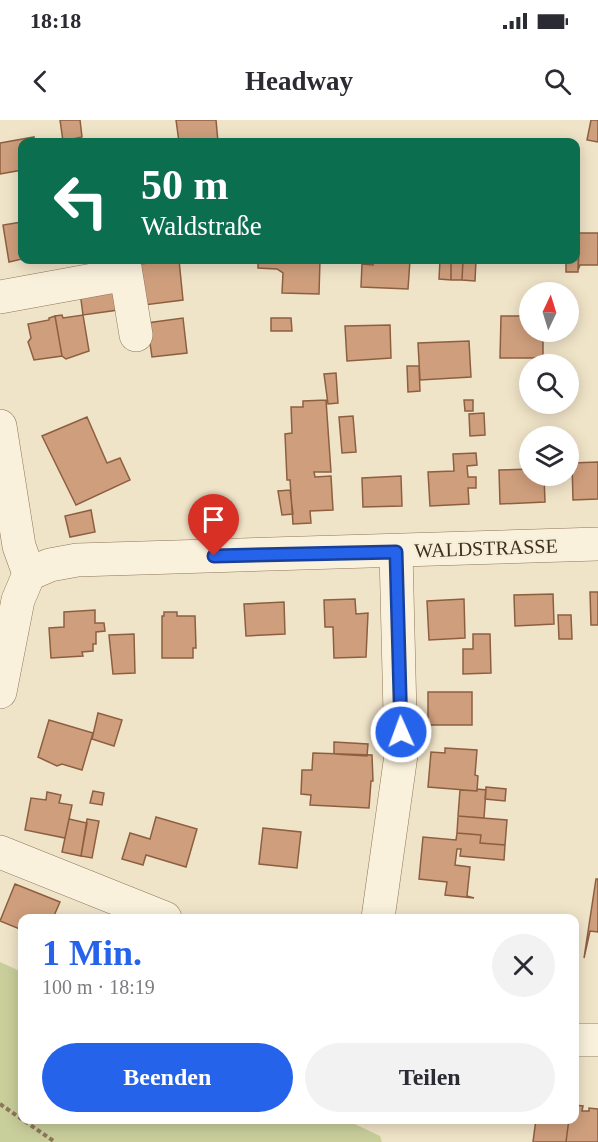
<!DOCTYPE html>
<html lang="de">
<meta charset="utf-8">
<style>
body{margin:0;font-family:"Times New Roman",serif;background:#f2f2f3;color:#2b2b33;height:100vh;display:flex;flex-direction:column;font-size:22px;white-space:nowrap}
*{box-sizing:border-box;margin:0}
p{font-size:20px;color:#7c7c81}
.icon{flex:none;width:33px;height:33px;fill:none;stroke:currentColor;stroke-width:2;stroke-linecap:round;stroke-linejoin:round}
.map{position:relative;flex:1;overflow:hidden}
.panel{position:absolute;left:18px;top:794px;width:561px;height:210px;display:flex;flex-direction:column;background:#fff;border-radius:12px;box-shadow:0 3px 15px #0003}
.panel>*{flex:none}
.hud{position:absolute;left:18px;top:18px;width:562px;height:126px;border-radius:12px;box-shadow:0 3px 15px #0003;background:#0b6e4f;color:#fff;overflow:hidden}
.needle{width:39px;rotate:4deg}
.buttons{position:absolute;left:519px;top:162px;display:grid;gap:12px}
.buttons a{display:grid;place-items:center;width:60px;height:60px;border-radius:50%;background:#fff;box-shadow:0 3px 15px #0003;font-size:30px}
.pin{position:absolute;display:grid;place-items:center;width:51px;height:51px;color:#fff;margin:-62px -26px;border-radius:50% 50% 50% 0;rotate:-45deg;box-shadow:0 0 6px #0007}
.pin .icon{rotate:45deg}
.me{position:absolute;width:66px;margin:-33px;rotate:358deg;stroke-linejoin:round;filter:drop-shadow(0 0 4px #0008)}
.turn{display:flex;align-items:center;gap:21px;height:126px;padding:0 24px;font-size:27px}
.turn .icon{width:78px;height:78px;stroke-width:2.5}
.turn b{display:block;font-size:42px;line-height:51px}
.round{display:grid;place-items:center;flex:none;width:63px;height:63px;border-radius:32px;background:#f2f2f3}
.head{display:flex;align-items:center;justify-content:space-between;height:102px;padding:0 24px}
h1{font-size:36px;font-weight:700;line-height:45px;color:#2563eb}
.action{display:flex;gap:12px;margin-top:auto;padding:12px 24px}
.action a{flex:1;height:69px;border-radius:36px;background:#2563eb;color:#fff;font-size:24px;font-weight:700;line-height:69px;text-align:center}
.action a+a{background:#f2f2f3;color:#2b2b33}
.status{display:flex;justify-content:space-between;align-items:center;height:42px;padding:0 30px;background:#fff;direction:ltr}
.status svg{height:16px;fill:currentColor}
header{display:flex;justify-content:space-between;align-items:center;height:78px;padding:0 24px;background:#fff;font-size:27px;font-weight:700}
.map>svg:first-child{display:block}
.green{fill:#c9cf9b}
.building{fill:#cf9f7d;stroke:#8d5f41;stroke-width:1.5}
.lines{fill:none;stroke-linecap:round;stroke-linejoin:round}
.minor-casing{stroke:#8d765c;stroke-width:34}
.path{stroke:#8d765c;stroke-width:4;stroke-dasharray:4.5 3;stroke-linecap:butt}
.minor{stroke:#faf1dc;stroke-width:33}
.route-casing{stroke:#184099;stroke-width:15}
.route{stroke:#2563eb;stroke-width:10}
.labels{text-anchor:middle;stroke-width:5;stroke-linejoin:round;paint-order:stroke}
.street-label{font-size:20px;fill:#3d2e20;stroke:#f7eed8}
</style>
<div class="status"><b>18:18</b><svg viewBox="0 0 49 12"><path d="M0 12V9h3v3zM5 12V6h3v6zM10 12V3h3v9zM15 12V0h3v12zM26 1h20v11H26zM47 4h2v5h-2z"/></svg></div>
<header><svg class="icon" aria-label="back" viewBox="0 0 24 24"><path d="M15 5l-7 7 7 7"/></svg>Headway<svg class="icon" aria-label="search" viewBox="0 0 24 24"><circle cx="10" cy="10" r="6"/><path d="M15 15l6 6"/></svg></header>
<div class="map">
<svg width="598" height="1022" viewBox="0 0 598 1022">
<rect width="100%" height="100%" fill="#f0e4c8"/>
<path class="green" d="M 0,842 L 22,852 L 22,999 L 344,999 L 380,1016 L 382,1022 L 0,1022 Z"/>
<path class="building" d="M 60,0 L 80,0 L 82,17 L 63,21 Z
M 176,0 L 216,0 L 218,22 L 179,22 Z
M 591,0 L 598,0 L 598,22 L 587,20 Z
M 34,17 L 34,22 L 22,22 L 22,50 L 0,54 L 0,23 Z
M 22,102 L 22,139 L 9,142 L 3,105 Z
M 579,113 L 598,113 L 598,145 L 580,145 L 578,150 Z
M 576,132 L 579,132 L 578,152 L 566,152 L 566,140 L 576,140 Z
M 179,140 L 183,180 L 144,185 L 139,144 Z
M 258,140 L 320,140 L 319,174 L 282,173 L 283,153 L 277,149 L 258,148 Z
M 373,140 L 410,140 L 408,169 L 361,167 L 362,144 L 373,145 Z
M 440,140 L 451,140 L 451,160 L 439,159 Z
M 451,140 L 463,140 L 462,160 L 451,160 Z
M 463,140 L 476,140 L 475,161 L 462,160 Z
M 80,172 L 115,172 L 118,190 L 83,195 Z
M 62,195 L 63,198 L 83,195 L 89,231 L 66,239 L 62,236 L 55,196 Z
M 55,196 L 62,236 L 34,240 L 28,222 L 31,218 L 28,204 L 49,200 L 49,198 Z
M 501,196 L 530,196 L 530,212 L 543,212 L 543,238 L 500,238 Z
M 183,198 L 187,233 L 152,237 L 147,203 Z
M 271,198 L 291,198 L 292,211 L 271,211 Z
M 390,205 L 391,238 L 347,241 L 345,206 Z
M 469,221 L 471,257 L 420,260 L 418,223 Z
M 407,246 L 419,246 L 420,271 L 408,272 Z
M 336,253 L 338,283 L 328,284 L 324,254 Z
M 326,280 L 331,352 L 314,352 L 315,357 L 331,356 L 333,390 L 310,391 L 311,403 L 293,404 L 290,360 L 287,360 L 285,314 L 292,313 L 291,287 L 303,287 L 303,281 Z
M 464,280 L 473,280 L 473,291 L 465,291 Z
M 484,293 L 485,315 L 470,316 L 469,294 Z
M 353,296 L 356,332 L 342,333 L 339,297 Z
M 87,297 L 107,343 L 120,338 L 130,360 L 76,385 L 42,316 Z
M 476,333 L 477,345 L 467,346 L 468,357 L 476,357 L 476,368 L 468,368 L 469,384 L 430,386 L 428,352 L 454,351 L 453,334 Z
M 598,342 L 598,379 L 573,380 L 572,343 Z
M 530,349 L 530,356 L 544,356 L 545,382 L 500,384 L 499,350 Z
M 401,356 L 402,386 L 363,387 L 362,358 Z
M 290,370 L 293,394 L 282,395 L 278,371 Z
M 91,390 L 95,412 L 70,417 L 65,396 Z
M 590,472 L 598,472 L 598,505 L 591,505 Z
M 553,474 L 554,504 L 515,506 L 514,475 Z
M 355,479 L 356,494 L 368,493 L 366,537 L 334,538 L 333,507 L 325,507 L 324,480 Z
M 464,479 L 465,518 L 429,520 L 427,481 Z
M 284,482 L 285,514 L 246,516 L 244,484 Z
M 95,490 L 95,503 L 104,503 L 105,511 L 96,512 L 96,524 L 93,524 L 93,531 L 82,532 L 83,536 L 51,538 L 49,508 L 64,507 L 64,492 Z
M 164,492 L 177,492 L 177,496 L 195,496 L 196,528 L 193,528 L 193,538 L 162,538 L 162,496 L 164,496 Z
M 558,495 L 571,495 L 572,519 L 559,519 Z
M 134,514 L 135,553 L 113,554 L 109,515 Z
M 473,514 L 490,514 L 491,553 L 463,554 L 463,529 L 473,529 Z
M 428,572 L 472,572 L 472,605 L 428,605 Z
M 98,593 L 122,600 L 114,626 L 92,619 Z
M 49,600 L 93,613 L 82,650 L 62,644 L 57,646 L 38,637 Z
M 334,622 L 368,624 L 367,636 L 334,634 Z
M 445,628 L 477,630 L 475,655 L 478,656 L 477,671 L 428,667 L 431,632 L 445,633 Z
M 313,633 L 372,635 L 373,661 L 371,661 L 369,688 L 310,685 L 311,675 L 301,674 L 302,650 L 312,650 Z
M 486,667 L 506,669 L 505,681 L 485,679 Z
M 477,669 L 486,670 L 484,698 L 458,696 L 460,670 L 477,671 Z
M 93,671 L 104,673 L 102,685 L 90,683 Z
M 47,672 L 61,675 L 59,683 L 72,685 L 65,718 L 25,710 L 31,678 L 46,680 Z
M 458,696 L 507,700 L 505,725 L 480,723 L 481,715 L 457,713 Z
M 156,697 L 197,709 L 186,747 L 146,735 L 143,745 L 122,739 L 130,713 L 150,719 Z
M 69,699 L 87,703 L 81,736 L 62,732 Z
M 87,699 L 99,701 L 92,738 L 81,736 Z
M 263,708 L 301,712 L 297,748 L 259,744 Z
M 457,713 L 481,715 L 480,723 L 505,725 L 504,740 L 460,736 L 461,729 L 457,729 L 455,745 L 470,747 L 467,776 L 474,778 L 445,775 L 447,762 L 419,759 L 423,717 L 456,720 Z
M 596,759 L 598,759 L 598,812 L 590,811 L 584,838 Z
M 15,764 L 60,782 L 53,798 L 22,798 L 22,810 L 0,801 Z
M 574,985 L 583,986 L 582,991 L 589,991 L 589,988 L 598,989 L 598,1022 L 566,1022 L 569,999 L 574,999 Z
M 536,999 L 569,999 L 566,1022 L 533,1022 Z"/>
<g class="lines">
<defs>
<path id="minor" d="M 126,154 L 136,215
M 0,177 L 126,154 L 124,140
M 0,306 L 19,426 L 29,454
M 0,572 L 18,480 L 29,454 L 50,445 L 77,440 L 598,424
M 0,732 L 165,798
M 378,798 L 401,635 L 396,432
M 574,920 L 598,920"/>
</defs>
<use href="#minor" class="minor-casing"/>
<path class="path" d="M 0,984 L 55,1022"/>
<use href="#minor" class="minor"/>
</g>
<g class="lines">
<defs>
<path id="route" d="M 214,436 L 396,432 L 401,612"/>
</defs>
<use href="#route" class="route-casing"/>
<use href="#route" class="route"/>
</g>
<g class="labels">
<g class="street-label">
<text transform="translate(486 428) rotate(-2)" y="7">WALDSTRASSE</text>
</g>
</g>
</svg>
<div class="buttons">
<a><svg class="needle" viewBox="-14 -14 28 28"><path d="M0-13l5 13h-10z" fill="#e53935"/><path d="M0 13l5-13h-10z" fill="#7c7c81"/></svg></a>
<a><svg class="icon" aria-label="search" viewBox="0 0 24 24"><circle cx="10" cy="10" r="6"/><path d="M15 15l6 6"/></svg></a>
<a><svg class="icon" aria-label="layers" viewBox="0 0 24 24"><path d="M12 4l9 5-9 5-9-5zM3 14l9 5 9-5"/></svg></a>
</div>
<div class="pin" style="left:214px;top:436px;background:#d93025"><svg class="icon" aria-label="arrive" viewBox="0 0 24 24"><path d="M6 21V4h12l-3 4 3 4H6"/></svg></div>
<svg class="me" style="left:401px;top:612px" viewBox="-20 -20 40 40"><circle r="17" fill="#2563eb" stroke="#fff" stroke-width="3"/><path d="M0-11L8 9 0 5-8 9z" fill="#fff"/></svg>
<div class="hud">
<div class="turn"><svg class="icon" aria-label="left" viewBox="0 0 24 24"><path d="M17 20v-9H6M10 6l-5 5 5 5"/></svg><div><b>50 m</b>Waldstraße</div></div>
</div>
<section class="panel">
<div class="head"><div><h1>1 Min.</h1><p>100 m · 18:19</p></div><a class="round"><svg class="icon" aria-label="close" viewBox="0 0 24 24"><path d="M6 6l12 12M18 6L6 18"/></svg></a></div>
<div class="action"><a>Beenden</a><a>Teilen</a></div>
</section>
</div>
